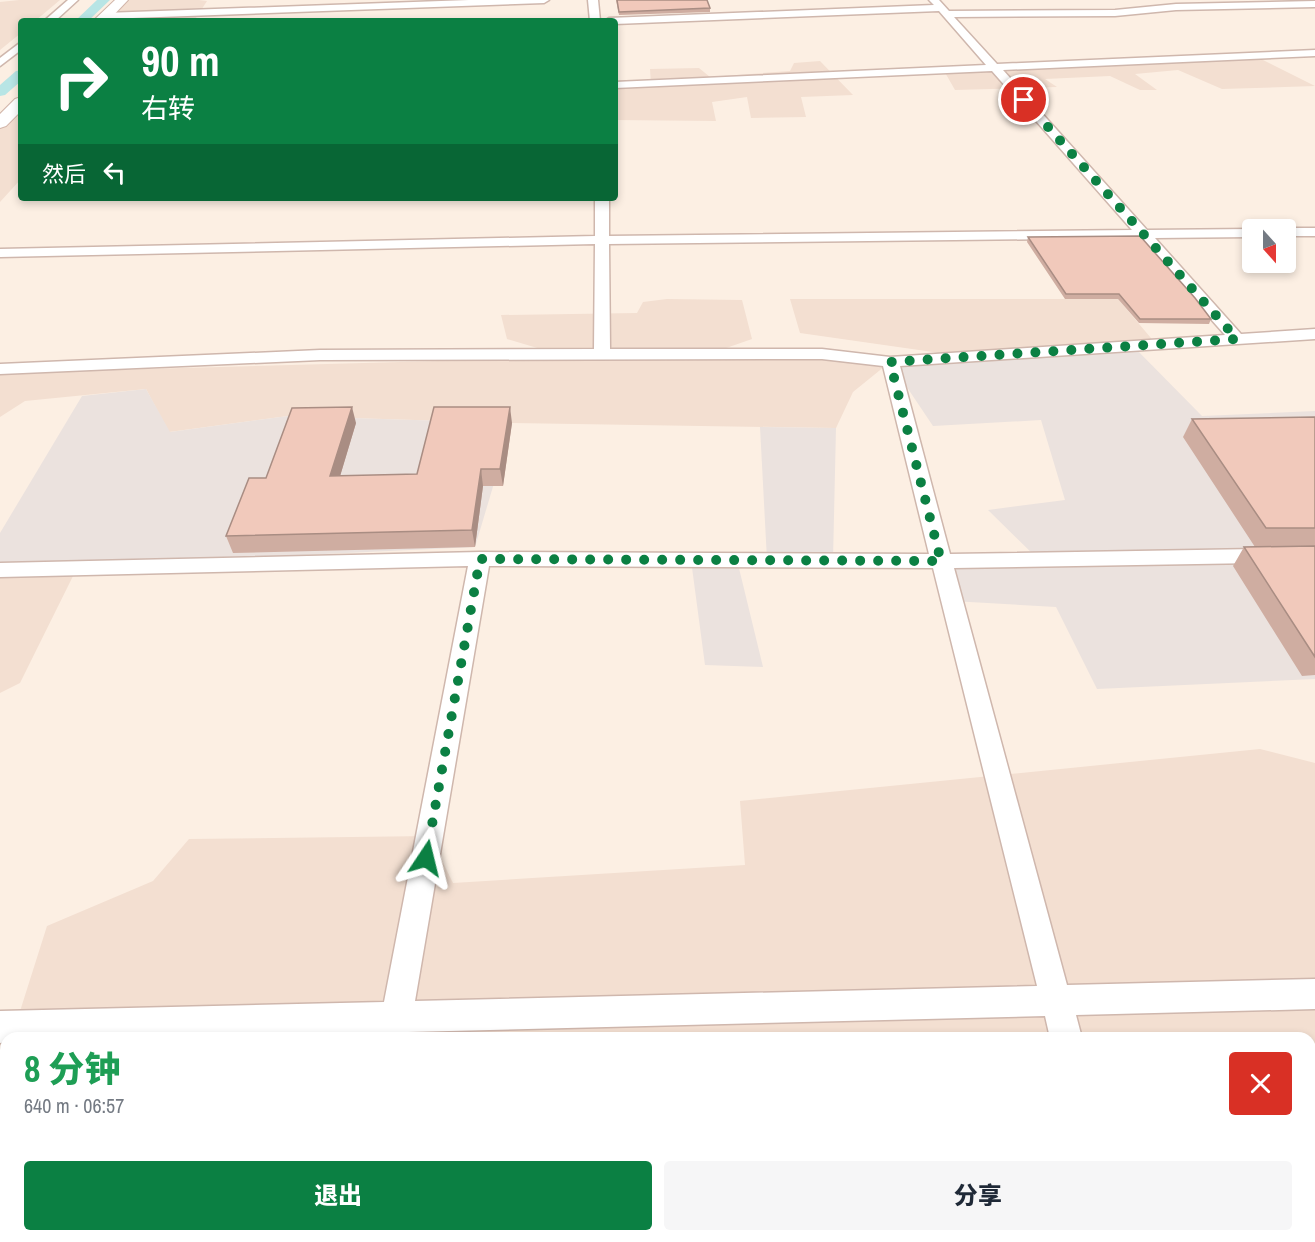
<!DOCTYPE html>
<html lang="zh">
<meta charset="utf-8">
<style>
body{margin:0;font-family:"Archivo Narrow","Noto Sans SC",sans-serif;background:#f6f6f7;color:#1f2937;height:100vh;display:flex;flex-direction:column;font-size:22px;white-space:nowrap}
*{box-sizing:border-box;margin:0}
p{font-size:20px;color:#747a83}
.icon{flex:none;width:33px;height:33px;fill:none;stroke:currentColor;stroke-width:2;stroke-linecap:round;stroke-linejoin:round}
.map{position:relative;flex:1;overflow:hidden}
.sheet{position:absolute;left:0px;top:1032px;width:1316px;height:210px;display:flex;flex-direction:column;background:#fff;border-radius:18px 18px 0 0;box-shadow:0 3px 9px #0003}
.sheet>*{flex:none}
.guide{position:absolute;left:18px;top:18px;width:600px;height:183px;border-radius:6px;box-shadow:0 3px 9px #0003;background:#0b8043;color:#fff;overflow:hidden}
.needle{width:39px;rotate:159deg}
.fabs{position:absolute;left:1242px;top:219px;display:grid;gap:12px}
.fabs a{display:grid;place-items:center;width:54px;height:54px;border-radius:6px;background:#fff;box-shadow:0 3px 9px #0003;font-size:30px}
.pin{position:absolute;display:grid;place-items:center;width:51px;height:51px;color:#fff;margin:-26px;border:3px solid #fff;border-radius:50%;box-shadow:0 2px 6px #0007}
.me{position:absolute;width:66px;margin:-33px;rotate:10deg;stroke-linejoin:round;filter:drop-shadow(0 0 4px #0008)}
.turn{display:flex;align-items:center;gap:21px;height:126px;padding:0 24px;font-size:27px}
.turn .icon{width:78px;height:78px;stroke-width:2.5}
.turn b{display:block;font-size:42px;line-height:51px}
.then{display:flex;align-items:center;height:57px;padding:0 24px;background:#0003;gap:12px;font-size:22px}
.round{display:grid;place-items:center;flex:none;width:63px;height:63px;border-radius:6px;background:#f6f6f7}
.headline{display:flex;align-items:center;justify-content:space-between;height:102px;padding:0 24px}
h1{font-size:36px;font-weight:800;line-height:45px;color:#1e9e55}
.button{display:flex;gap:12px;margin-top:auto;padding:12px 24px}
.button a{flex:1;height:69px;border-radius:6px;background:#0b8043;color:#fff;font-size:24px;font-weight:800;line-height:69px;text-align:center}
.button a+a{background:#f6f6f7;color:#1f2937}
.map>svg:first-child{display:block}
.residential{fill:#f3dfd1;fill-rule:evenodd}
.industrial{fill:#ebe2de}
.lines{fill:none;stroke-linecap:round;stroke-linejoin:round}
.canal{fill:#b8e5e5;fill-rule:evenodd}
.street-casing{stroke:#cfb7ad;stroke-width:3}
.secondary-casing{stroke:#d2b6aa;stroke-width:2}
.street{fill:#fff;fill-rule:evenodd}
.secondary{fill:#fff;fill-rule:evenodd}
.wall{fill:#cfada1}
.shaded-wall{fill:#a98d83}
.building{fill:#f1c9bb;stroke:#a98d83;stroke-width:1.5}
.route{stroke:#0b8043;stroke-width:10;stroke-dasharray:0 18}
</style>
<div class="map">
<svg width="1315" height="1242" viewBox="0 0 1315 1242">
<rect width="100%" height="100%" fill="#fcefe3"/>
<path class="residential" d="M 19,0 L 60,0 L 35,21 L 21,21 L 21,33 L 0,50 L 0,2 Z
M 124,0 L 199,0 L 207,1 L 194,21 L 102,21 Z
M 1255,56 L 1315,86 L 1222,89 L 1178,70 L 1135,74 L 1157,90 L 1140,90 L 1110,76 L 1045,79 L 1057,87 L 955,90 L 943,69 Z
M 820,61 L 853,95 L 801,97 L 806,117 L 751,118 L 747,97 L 712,102 L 716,121 L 615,120 L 615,85 L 651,84 L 650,69 L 699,68 L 710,77 L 790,71 L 794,63 Z
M 21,100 L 21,179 L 0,202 L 0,120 Z
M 667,299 L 742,300 L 752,339 L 709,354 L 890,362 L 853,392 L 836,428 L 512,423 L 288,416 L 169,432 L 146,389 L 25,401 L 0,417 L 0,373 L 690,354 L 544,350 L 507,339 L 501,315 L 637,313 L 643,302 Z
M 790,299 L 1118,299 L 1156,344 L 954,355 L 800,333 Z
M 77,568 L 20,683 L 0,693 L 0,570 Z
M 1260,749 L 1315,763 L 1315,1242 L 0,1242 L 0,1028 L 15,1027 L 47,926 L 153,881 L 189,839 L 430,836 L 453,883 L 745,865 L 740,801 ZM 6,1038 L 1310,1038 L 1310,1236 L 6,1236 Z"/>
<path class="industrial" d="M 1133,346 L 1202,416 L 1315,411 L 1315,679 L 1097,689 L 1056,607 L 952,601 L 941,561 L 1038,559 L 988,510 L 1065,500 L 1041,420 L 933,426 L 890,362 Z
M 146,389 L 170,432 L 288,416 L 512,423 L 475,547 L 0,569 L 0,533 L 82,396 Z
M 760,427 L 836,428 L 833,560 L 767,560 Z
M 691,560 L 737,560 L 763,667 L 705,665 Z"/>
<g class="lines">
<path class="canal" d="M 97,0 L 110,0 L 88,21 L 75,21 Z
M 21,70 L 21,81 L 5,95 L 0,96 L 0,85 L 16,71 Z"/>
<defs>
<path id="street" d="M 68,0 L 78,0 L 55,21 L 44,21 Z
M 469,0 L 549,0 L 544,3 L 105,19 L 100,16 L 105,13 Z
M 588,0 L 598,0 L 600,21 L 590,21 Z
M 929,0 L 939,0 L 949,11 L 1115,10 L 1176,4 L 1315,1 L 1315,7 L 1176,10 L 1115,16 L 954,17 L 997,64 L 1315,50 L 1315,56 L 1003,70 L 1147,230 L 1252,229 L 1255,230 L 1252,230 L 1252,237 L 1155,238 L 1241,334 L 1315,329 L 1315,339 L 900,366 L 950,554 L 1315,548 L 1315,562 L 954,568 L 1067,985 L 1315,979 L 1315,1009 L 1076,1015 L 1082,1038 L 1050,1038 L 1045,1016 L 408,1032 L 407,1038 L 375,1038 L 377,1033 L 180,1038 L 6,1038 L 6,1042 L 0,1043 L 0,1011 L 384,1002 L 468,566 L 0,577 L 0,563 L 480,552 L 929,554 L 883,366 L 822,359 L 320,360 L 0,374 L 0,364 L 320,350 L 594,349 L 595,244 L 0,257 L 0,249 L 595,236 L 595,198 L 609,198 L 609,236 L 1132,230 L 992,71 L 615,88 L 615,82 L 986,65 L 939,11 L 615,24 L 615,21 L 604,21 L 609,18 L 934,5 ZM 1139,238 L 1225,335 L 890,357 L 822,349 L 610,349 L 609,244 ZM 489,566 L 933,568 L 1037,986 L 415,1001 Z
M 21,42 L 21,50 L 0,66 L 0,58 Z
M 1286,228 L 1315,228 L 1315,236 L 1286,236 L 1286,230 L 1281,230 Z
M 316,1236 L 352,1236 L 351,1242 L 315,1242 Z
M 1109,1236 L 1145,1236 L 1147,1242 L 1111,1242 Z"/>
<path id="secondary" d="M 115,0 L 128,0 L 108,21 L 93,21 Z
M 21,97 L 21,111 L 6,126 L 0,128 L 0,114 L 15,99 Z"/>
</defs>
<use href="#street" class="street-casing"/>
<use href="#secondary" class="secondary-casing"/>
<use href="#street" class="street"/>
<use href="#secondary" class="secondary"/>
</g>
<path class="wall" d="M 616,0 L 710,8 L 710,12 L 619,15 Z
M 1028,237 L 1211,319 L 1209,324 L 1139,323 L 1118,299 L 1065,299 L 1027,242 Z
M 1315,417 L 1315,675 L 1302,676 L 1233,566 L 1244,547 L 1255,547 L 1183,437 L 1192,419 Z
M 356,423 L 340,476 L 417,474 L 512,423 L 503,486 L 483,486 L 475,547 L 233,553 L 226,536 L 266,478 Z"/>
<path class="shaded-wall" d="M 352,407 L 356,423 L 335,493 L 330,476 Z
M 510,407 L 512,423 L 503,486 L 500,469 Z
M 481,469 L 483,486 L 475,547 L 472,530 Z"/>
<path class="building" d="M 617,0 L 707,0 L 710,8 L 619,12 Z
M 1140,236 L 1195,298 L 1211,319 L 1140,319 L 1119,294 L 1066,294 L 1028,237 Z
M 352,407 L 330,476 L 417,474 L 434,407 L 510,407 L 500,469 L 481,469 L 472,530 L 226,536 L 249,478 L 266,478 L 292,408 Z
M 1315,417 L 1315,528 L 1266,528 L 1192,419 Z
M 1315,546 L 1315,657 L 1244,547 Z"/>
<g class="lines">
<path class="route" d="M 426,858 L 480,559 L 941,561 L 890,362 L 1237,339 L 1024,100"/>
</g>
</svg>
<div class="fabs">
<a><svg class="needle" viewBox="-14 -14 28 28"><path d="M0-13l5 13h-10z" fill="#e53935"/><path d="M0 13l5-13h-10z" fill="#747a83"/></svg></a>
</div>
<div class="pin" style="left:1024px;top:100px;background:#d93025"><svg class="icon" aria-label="arrive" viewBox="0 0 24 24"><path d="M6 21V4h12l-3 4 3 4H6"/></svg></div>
<svg class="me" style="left:426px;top:858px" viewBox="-20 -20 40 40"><path d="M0-17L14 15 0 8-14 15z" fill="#0b8043" stroke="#fff" stroke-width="4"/></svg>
<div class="guide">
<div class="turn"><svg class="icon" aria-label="right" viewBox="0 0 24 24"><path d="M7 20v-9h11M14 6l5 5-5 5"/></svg><div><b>90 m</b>右转</div></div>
<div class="then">然后<svg class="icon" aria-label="left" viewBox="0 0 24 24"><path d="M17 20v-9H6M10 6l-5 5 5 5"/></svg></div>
</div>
<section class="sheet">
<div class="headline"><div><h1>8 分钟</h1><p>640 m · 06:57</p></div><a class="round" style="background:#d93025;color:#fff"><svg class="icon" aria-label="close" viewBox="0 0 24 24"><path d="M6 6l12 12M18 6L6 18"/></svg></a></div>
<div class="button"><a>退出</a><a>分享</a></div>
</section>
</div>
